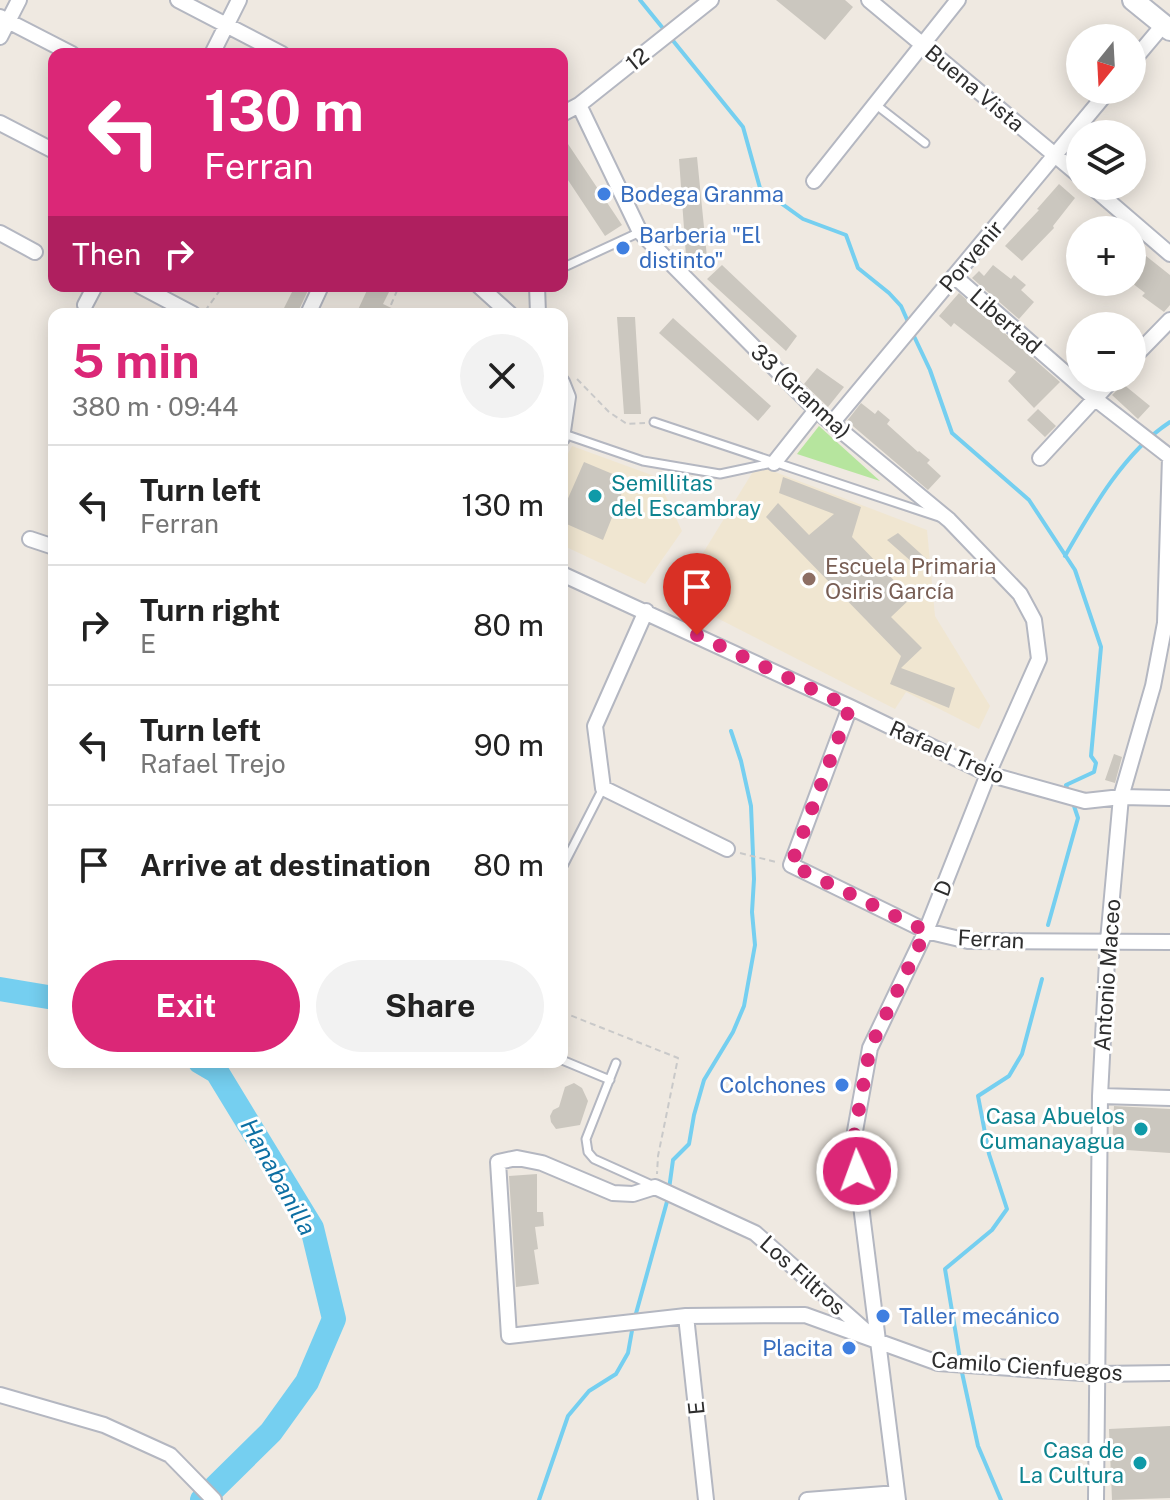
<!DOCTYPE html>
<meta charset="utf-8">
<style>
body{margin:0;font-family:"Public Sans",sans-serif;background:#f2f2f2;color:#222;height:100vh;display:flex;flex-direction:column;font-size:30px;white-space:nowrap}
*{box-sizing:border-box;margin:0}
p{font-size:26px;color:#767676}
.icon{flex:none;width:44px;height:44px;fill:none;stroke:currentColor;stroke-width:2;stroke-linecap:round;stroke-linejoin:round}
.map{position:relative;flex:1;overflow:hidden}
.sheet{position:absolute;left:48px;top:308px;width:520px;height:760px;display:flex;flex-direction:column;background:#fff;border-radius:16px;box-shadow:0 4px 20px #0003}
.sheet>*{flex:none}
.hud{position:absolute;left:48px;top:48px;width:520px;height:244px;border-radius:16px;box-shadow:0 4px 20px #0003;background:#db2777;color:#fff;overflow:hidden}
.needle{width:52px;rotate:198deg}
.fabs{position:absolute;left:1066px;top:24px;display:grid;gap:16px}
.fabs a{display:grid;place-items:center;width:80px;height:80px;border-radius:50%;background:#fff;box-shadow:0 4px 20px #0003;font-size:40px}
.pin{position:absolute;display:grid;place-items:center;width:68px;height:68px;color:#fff;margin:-82px -34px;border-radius:50% 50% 50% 0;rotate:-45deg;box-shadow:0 0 8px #0007}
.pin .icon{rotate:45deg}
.me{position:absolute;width:88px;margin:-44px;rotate:358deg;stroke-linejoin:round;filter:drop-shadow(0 0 6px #0008)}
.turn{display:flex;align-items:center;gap:28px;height:168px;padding:0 24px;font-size:36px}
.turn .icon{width:104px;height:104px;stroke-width:2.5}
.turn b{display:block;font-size:56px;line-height:68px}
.then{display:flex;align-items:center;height:76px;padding:0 24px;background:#0003;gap:16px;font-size:30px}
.round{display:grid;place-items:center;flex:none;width:84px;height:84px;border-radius:42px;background:#f2f2f2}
.head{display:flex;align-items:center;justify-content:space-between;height:136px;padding:0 24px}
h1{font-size:48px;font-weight:700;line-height:60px;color:#db2777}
.primary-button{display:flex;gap:16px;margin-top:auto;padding:16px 24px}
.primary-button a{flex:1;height:92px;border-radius:48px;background:#db2777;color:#fff;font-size:32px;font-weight:700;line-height:92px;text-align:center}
.primary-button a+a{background:#f2f2f2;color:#222}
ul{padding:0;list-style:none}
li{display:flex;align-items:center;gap:24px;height:120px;padding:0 24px;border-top:2px solid #e0e0e0}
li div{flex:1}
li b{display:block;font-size:30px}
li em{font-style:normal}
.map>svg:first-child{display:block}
.education{fill:#f0e6d1}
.green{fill:#b6e59e}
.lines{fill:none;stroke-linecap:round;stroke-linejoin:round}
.stream{stroke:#75cff0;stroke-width:4}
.river{stroke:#75cff0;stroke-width:24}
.building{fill:#cbc7bf}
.lane-casing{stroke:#b4b7c1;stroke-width:11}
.street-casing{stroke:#b4b7c1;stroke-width:18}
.secondary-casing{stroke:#b4b7c1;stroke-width:24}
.path{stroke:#c9c9c9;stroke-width:2;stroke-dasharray:6 4;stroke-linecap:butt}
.lane{stroke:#fff;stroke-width:7}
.street{stroke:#fff;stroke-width:14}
.secondary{stroke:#fff;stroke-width:20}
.route{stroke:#db2777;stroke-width:14;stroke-dasharray:0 25.2}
.shop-dot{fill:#3f7fe0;stroke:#fff;stroke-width:3}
.culture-dot{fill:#0f9aa8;stroke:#fff;stroke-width:3}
.education-dot{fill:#8d6e63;stroke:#fff;stroke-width:3}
.labels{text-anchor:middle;stroke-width:6;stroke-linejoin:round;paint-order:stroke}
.street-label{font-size:22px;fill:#2e2e2e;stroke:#fff}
.shop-label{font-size:22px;fill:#366cbe;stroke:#fff;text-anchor:start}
.culture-label{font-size:22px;fill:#0d838f;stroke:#fff;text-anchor:end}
.education-label{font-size:22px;fill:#785e54;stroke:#fff;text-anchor:start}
.water-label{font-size:24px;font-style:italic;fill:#0d6fa3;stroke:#fff}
</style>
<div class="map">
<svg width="1170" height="1500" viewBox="0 0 1170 1500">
<rect width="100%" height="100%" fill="#efe9e1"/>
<path class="education" d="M 572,446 L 657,477 L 682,531 L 645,584 L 562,545 L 562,465 Z
M 757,465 L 927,530 L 935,616 L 990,706 L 979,729 L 906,692 L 895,709 L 676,597 Z"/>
<path class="green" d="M 819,426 L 880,481 L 797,454 Z"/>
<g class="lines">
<path class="stream" d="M 640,0 L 743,127 L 760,188 L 803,219 L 846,235 L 858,268 L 889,293 L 901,306 L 909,324
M 912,332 L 930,370 L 952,433 L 1029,500 L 1075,570 L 1101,647 L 1091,756 L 1096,763 L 1094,772 L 1066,785 L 1068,791
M 1065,556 C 1092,509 1124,452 1170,422
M 1048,925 L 1078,818 L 1073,803
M 669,1189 L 673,1160 L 689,1144 L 694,1115 L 704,1080 L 733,1032 L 744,1006 L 755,945 L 752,912 L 754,879 L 751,806 L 741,761 L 731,731
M 635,1317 L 668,1198
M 960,1359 L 945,1269 L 992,1230 L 1007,1209 L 989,1154 L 978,1096 L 1009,1076 L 1022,1054 L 1042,979
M 961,1368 L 978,1446 L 1001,1500
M 539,1500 L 568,1416 L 589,1391 L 616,1374 L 628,1353 L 633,1325"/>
<path class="river" d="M 0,989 L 54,998
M 200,1062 L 217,1072 L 312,1228 L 334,1319 L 307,1382 L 271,1432 L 202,1500"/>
</g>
<path class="building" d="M 776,0 L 845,0 L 853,7 L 825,40 Z
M 562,135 L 622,225 L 605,236 L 562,171 Z
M 697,157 L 707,257 L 686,256 L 679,159 Z
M 1059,184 L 1075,198 L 1053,226 L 1054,228 L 1022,261 L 1005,246 L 1039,210 L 1037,209 Z
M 1141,252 L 1170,275 L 1170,305 L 1164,312 L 1142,296 L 1145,293 L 1132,283 L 1132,263 Z
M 722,265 L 797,336 L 786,351 L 707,279 Z
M 993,265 L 1011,279 L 1014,275 L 1026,285 L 1021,290 L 1034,302 L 1019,319 L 972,278 L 979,271 L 984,276 Z
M 295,286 L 310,286 L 297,314 L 281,314 Z
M 369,286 L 392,286 L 383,304 L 404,314 L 356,314 Z
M 959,293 L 1060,382 L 1034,408 L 1008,381 L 1016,372 L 954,323 L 951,327 L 939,316 Z
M 617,317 L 635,317 L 641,414 L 624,414 Z
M 673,318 L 771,406 L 758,421 L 659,333 Z
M 817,368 L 844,387 L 828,407 L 804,384 Z
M 1123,384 L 1150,406 L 1138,419 L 1112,395 Z
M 861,403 L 875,414 L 878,410 L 890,420 L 887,424 L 918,452 L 919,451 L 930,460 L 927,463 L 941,476 L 928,490 L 847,421 Z
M 1038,409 L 1056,426 L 1045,437 L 1027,420 Z
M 584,462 L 627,480 L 603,540 L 562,522 L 562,512 Z
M 783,477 L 861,507 L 852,537 L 911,598 L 891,617 L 922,648 L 901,668 L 955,688 L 949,708 L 890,684 L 901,656 L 766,517 L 778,503 L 809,535 L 834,514 L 779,493 Z
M 898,533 L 930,562 L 921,570 L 887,540 Z
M 1114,754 L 1122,757 L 1115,783 L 1105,780 Z
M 574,1083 L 582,1088 L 588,1101 L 580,1125 L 556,1129 L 551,1122 L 550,1116 L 553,1110 L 559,1107 L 565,1087 Z
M 1114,1106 L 1170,1109 L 1170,1153 L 1112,1149 Z
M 537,1174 L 537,1212 L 543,1212 L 544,1226 L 535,1227 L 538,1249 L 534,1250 L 539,1284 L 516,1287 L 509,1176 Z
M 1170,1426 L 1170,1498 L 1112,1500 L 1109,1429 Z"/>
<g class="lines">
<defs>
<path id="lane" d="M 875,104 L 925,143
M 562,268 L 640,232
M 654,422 L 939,517
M 564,434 L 643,461 L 720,474 L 772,463
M 562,868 L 603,788
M 562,1060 L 610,1080
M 616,1063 L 586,1139 L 588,1152 L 594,1159 L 654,1186"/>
<path id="street" d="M 178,0 L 282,54
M 869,0 L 1080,176
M 0,17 L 72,54
M 0,37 L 19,0
M 212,54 L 239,0
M 1132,62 L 1164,24
M 579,105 L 640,232 L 816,410 L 949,520 L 1020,594 L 1034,620 L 1039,659 L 988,774 L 926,931 L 870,1048 L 853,1142 L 898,1500
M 562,114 L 579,105 L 711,0
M 0,123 L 54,151
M 814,181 L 958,0
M 1091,186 L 1170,254
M 0,233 L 35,252
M 954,276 L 1094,398 L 1170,457
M 140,286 L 193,314
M 479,286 L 510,314
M 537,286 L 538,314
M 85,305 L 95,286
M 308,314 L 321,286
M 1132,359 L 1170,320
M 562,382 L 568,397 L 562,438
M 832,423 L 1109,90
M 1040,458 L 1114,378
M 774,463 L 816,410
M 30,539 L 54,547
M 562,574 L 850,707 L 988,774 L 1085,801 L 1121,797 L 1170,798
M 646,611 L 595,726 L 603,788 L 727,849
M 850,707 L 791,865 L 926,931 L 968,941 L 1170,942
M 1100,1096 L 1170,1098
M 686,1316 L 706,1500
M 877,1341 L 755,1233 L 655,1187 L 633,1194 L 613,1193 L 542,1163 L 517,1158 L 498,1162 L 509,1336 L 686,1316 L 805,1315 L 938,1363 L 1097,1374 L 1170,1373
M 0,1395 L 104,1425 L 170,1455 L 214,1500
M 807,1500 L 897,1493
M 1096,1500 L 1100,1096 L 1108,941 L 1121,797 L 1153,686 L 1165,623 L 1170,457"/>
<path id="secondary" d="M 1133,0 L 1170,30"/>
</defs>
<use href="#lane" class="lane-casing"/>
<use href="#street" class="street-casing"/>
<use href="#secondary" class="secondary-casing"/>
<path class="path" d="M 205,311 L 223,286
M 387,314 L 399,286
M 577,379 L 609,412 L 627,424 L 645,423
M 740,853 L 776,862
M 562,1012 L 678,1058 L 658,1156 L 657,1174"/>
<use href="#lane" class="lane"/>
<use href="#street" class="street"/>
<use href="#secondary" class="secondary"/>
</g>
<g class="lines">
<path class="route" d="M 697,635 L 850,707 L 791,865 L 926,931 L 870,1048 L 853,1142 L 857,1171"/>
</g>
<g class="shop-dot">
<circle cx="604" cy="194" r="8"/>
<circle cx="623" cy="248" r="8"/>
<circle cx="842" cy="1085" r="8"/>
<circle cx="883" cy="1316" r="8"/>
<circle cx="849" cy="1348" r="8"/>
</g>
<g class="culture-dot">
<circle cx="595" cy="496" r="8"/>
<circle cx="1141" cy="1129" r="8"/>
<circle cx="1140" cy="1463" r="8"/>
</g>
<circle class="education-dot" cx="809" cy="579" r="8"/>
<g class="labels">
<g class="street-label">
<text transform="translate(637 59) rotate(-39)" y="8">12</text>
<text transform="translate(975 88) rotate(40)" y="8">Buena Vista</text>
<text transform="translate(971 256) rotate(-50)" y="8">Porvenir</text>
<text transform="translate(1006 321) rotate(41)" y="8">Libertad</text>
<text transform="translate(801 391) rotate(43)" y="8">33 (Granma)</text>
<text transform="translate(947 752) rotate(24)" y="8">Rafael Trejo</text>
<text transform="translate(943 888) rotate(-68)" y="8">D</text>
<text transform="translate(991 939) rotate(3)" y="8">Ferran</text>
<text transform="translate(1107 975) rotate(-86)" y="8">Antonio Maceo</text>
<text transform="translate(803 1275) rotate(42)" y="8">Los Filtros</text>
<text transform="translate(1027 1366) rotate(4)" y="8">Camilo Cienfuegos</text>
<text transform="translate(696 1408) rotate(-96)" y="8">E</text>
</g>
<g class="shop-label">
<text x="620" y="202">Bodega Granma</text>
<text x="639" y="243">Barberia "El<tspan x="639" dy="25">distinto"</tspan></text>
<text x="826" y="1093" text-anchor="end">Colchones</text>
<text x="899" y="1324">Taller mecánico</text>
<text x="833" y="1356" text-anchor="end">Placita</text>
</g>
<g class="culture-label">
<text x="611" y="491" text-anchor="start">Semillitas<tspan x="611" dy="25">del Escambray</tspan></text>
<text x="1125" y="1124">Casa Abuelos<tspan x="1125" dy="25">Cumanayagua</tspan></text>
<text x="1124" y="1458">Casa de<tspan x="1124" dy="25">La Cultura</tspan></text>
</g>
<g class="education-label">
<text x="825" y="574">Escuela Primaria<tspan x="825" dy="25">Osiris García</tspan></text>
</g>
<g class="water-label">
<text transform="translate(278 1177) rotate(61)" y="8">Hanabanilla</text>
</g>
</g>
</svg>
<div class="fabs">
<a><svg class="needle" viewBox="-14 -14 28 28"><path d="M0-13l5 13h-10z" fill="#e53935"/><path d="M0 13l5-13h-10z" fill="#767676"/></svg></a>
<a><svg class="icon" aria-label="layers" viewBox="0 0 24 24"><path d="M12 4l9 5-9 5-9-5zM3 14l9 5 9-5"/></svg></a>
<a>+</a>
<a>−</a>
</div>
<div class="pin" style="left:697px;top:635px;background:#d93025"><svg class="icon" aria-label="arrive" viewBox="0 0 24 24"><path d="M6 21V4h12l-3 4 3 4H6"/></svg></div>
<svg class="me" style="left:857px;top:1171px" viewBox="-20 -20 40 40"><circle r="17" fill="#db2777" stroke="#fff" stroke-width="3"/><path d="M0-11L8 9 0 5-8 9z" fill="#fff"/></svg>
<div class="hud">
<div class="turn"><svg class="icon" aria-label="left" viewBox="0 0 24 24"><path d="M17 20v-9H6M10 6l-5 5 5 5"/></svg><div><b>130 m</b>Ferran</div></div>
<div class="then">Then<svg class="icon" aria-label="right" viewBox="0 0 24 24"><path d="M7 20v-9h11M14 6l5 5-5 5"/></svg></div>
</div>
<section class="sheet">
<div class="head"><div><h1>5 min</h1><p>380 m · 09:44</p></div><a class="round"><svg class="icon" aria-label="close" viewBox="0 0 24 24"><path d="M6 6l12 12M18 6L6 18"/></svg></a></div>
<ul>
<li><svg class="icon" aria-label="left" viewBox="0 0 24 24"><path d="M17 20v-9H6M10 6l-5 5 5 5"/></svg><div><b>Turn left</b><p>Ferran</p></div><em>130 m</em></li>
<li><svg class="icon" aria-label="right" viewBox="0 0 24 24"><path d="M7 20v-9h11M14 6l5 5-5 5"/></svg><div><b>Turn right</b><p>E</p></div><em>80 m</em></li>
<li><svg class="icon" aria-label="left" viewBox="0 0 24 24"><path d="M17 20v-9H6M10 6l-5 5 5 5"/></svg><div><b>Turn left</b><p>Rafael Trejo</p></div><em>90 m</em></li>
<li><svg class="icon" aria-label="arrive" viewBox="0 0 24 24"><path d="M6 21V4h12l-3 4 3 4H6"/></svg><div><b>Arrive at destination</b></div><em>80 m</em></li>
</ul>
<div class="primary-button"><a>Exit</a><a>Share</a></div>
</section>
</div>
